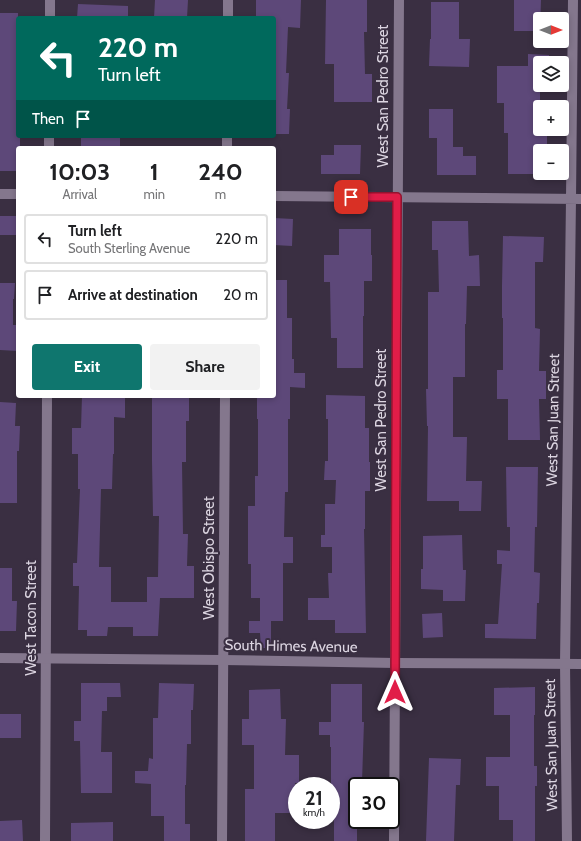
<!DOCTYPE html>
<meta charset="utf-8">
<style>
body{margin:0;font-family:Cabin,sans-serif;background:#f2f2f2;color:#202124;height:100vh;display:flex;flex-direction:column;font-size:15px;white-space:nowrap}
*{box-sizing:border-box;margin:0}
p{font-size:13px;color:#757577}
.icon{flex:none;width:22px;height:22px;fill:none;stroke:currentColor;stroke-width:2;stroke-linecap:round;stroke-linejoin:round}
.map{position:relative;flex:1;overflow:hidden}
.panel{position:absolute;left:16px;top:146px;width:260px;height:252px;display:flex;flex-direction:column;background:#fff;border-radius:4px;box-shadow:0 2px 6px #0003}
.panel>*{flex:none}
.banner{position:absolute;left:16px;top:16px;width:260px;height:122px;border-radius:4px;box-shadow:0 2px 6px #0003;background:#00695c;color:#fff;overflow:hidden}
.needle{width:26px;rotate:90deg}
.tools{position:absolute;left:533px;top:12px;display:grid;gap:8px}
.tools a{display:grid;place-items:center;width:36px;height:36px;border-radius:4px;background:#fff;box-shadow:0 2px 6px #0003;font-size:20px}
.speed{position:absolute;left:288px;top:777px;display:flex;gap:8px;font-size:20px;font-weight:700;text-align:center}
.speed>*{display:grid;place-content:center;width:52px;height:52px;border-radius:50%;background:#fff;box-shadow:0 2px 6px #0003;line-height:1}
.speed small{font-size:10px;font-weight:400}
.speed .limit{border:2px solid #111;border-radius:6px;background:#fff;color:#111}
.pin{position:absolute;display:grid;place-items:center;width:34px;height:34px;color:#fff;margin:-17px;border-radius:8px;box-shadow:0 2px 6px #0006}
.me{position:absolute;width:44px;margin:-22px;rotate:0deg;stroke-linejoin:round;filter:drop-shadow(0 0 3px #0008)}
.turn{display:flex;align-items:center;gap:14px;height:84px;padding:0 16px;font-size:18px}
.turn .icon{width:52px;height:52px;stroke-width:2.5}
.turn b{display:block;font-size:28px;line-height:34px}
.then{display:flex;align-items:center;height:38px;padding:0 16px;background:#0003;gap:8px;font-size:15px}
.eta{display:flex;justify-content:space-evenly;align-items:center;height:68px;text-align:center}
.eta b{font-size:24px;font-weight:700;line-height:28px}
.action{display:flex;gap:8px;margin-top:auto;padding:8px 16px}
.action a{flex:1;height:46px;border-radius:4px;background:#0f766e;color:#fff;font-size:16px;font-weight:700;line-height:46px;text-align:center}
.action a+a{background:#f2f2f2;color:#202124}
ul{padding:0;list-style:none}
li{display:flex;align-items:center;gap:12px;height:50px;margin:0 8px 6px;padding:0 8px;border:2px solid #e0e0e0;border-radius:4px}
li div{flex:1}
li b{display:block;font-size:15px}
li em{font-style:normal}
.map>svg:first-child{display:block}
.building{fill:#5d4879}
.lines{fill:none;stroke-linecap:round;stroke-linejoin:round}
.street{stroke:#84778d;stroke-width:10}
.secondary{stroke:#84778d;stroke-width:10}
.route-casing{stroke:#92132f;stroke-width:10}
.route{stroke:#e11d48;stroke-width:7}
.labels{text-anchor:middle;stroke-width:4;stroke-linejoin:round;paint-order:stroke}
.street-label{font-size:15px;fill:#dcd5e1;stroke:#3a2f42}
</style>
<div class="map">
<svg width="581" height="841" viewBox="0 0 581 841">
<rect width="100%" height="100%" fill="#3a2f42"/>
<path class="building" d="M 155,0 L 188,0 L 187,18 L 154,18 Z
M 256,0 L 301,0 L 300,28 L 288,27 L 286,73 L 289,73 L 287,109 L 290,109 L 289,134 L 274,134 L 274,18 L 256,18 Z
M 326,0 L 367,0 L 367,32 L 364,32 L 365,74 L 372,74 L 372,102 L 334,102 L 334,64 L 325,64 Z
M 514,0 L 541,0 L 540,31 L 514,31 Z
M 431,2 L 459,2 L 459,39 L 470,39 L 469,67 L 429,66 L 430,39 L 431,39 Z
M 78,4 L 128,6 L 128,18 L 77,18 Z
M 0,13 L 18,13 L 18,32 L 16,32 L 18,70 L 18,136 L 20,136 L 20,148 L 18,148 L 18,171 L 0,171 Z
M 528,54 L 549,55 L 549,63 L 540,63 L 540,85 L 549,85 L 549,91 L 540,91 L 540,129 L 547,129 L 547,151 L 540,151 L 540,173 L 547,173 L 547,174 L 508,174 L 508,133 L 504,133 L 504,103 L 497,103 L 497,66 L 528,66 Z
M 429,109 L 453,109 L 453,147 L 463,147 L 463,156 L 476,156 L 476,175 L 437,175 L 437,138 L 429,138 Z
M 81,136 L 120,136 L 120,148 L 81,148 Z
M 334,145 L 361,145 L 360,174 L 321,174 L 321,155 L 334,155 Z
M 0,216 L 16,216 L 16,235 L 0,235 Z
M 274,218 L 293,219 L 292,246 L 274,245 Z
M 432,221 L 468,221 L 469,256 L 479,255 L 480,286 L 467,286 L 466,324 L 465,324 L 465,377 L 453,377 L 453,437 L 467,437 L 466,481 L 482,481 L 481,511 L 459,511 L 459,501 L 427,501 L 428,426 L 427,426 L 426,389 L 428,389 L 428,292 L 439,292 L 438,250 L 432,250 Z
M 339,229 L 371,229 L 371,255 L 372,255 L 372,281 L 364,281 L 364,316 L 363,316 L 363,368 L 337,368 L 337,338 L 331,338 L 330,282 L 324,282 L 324,255 L 339,255 Z
M 503,236 L 544,237 L 543,262 L 535,262 L 535,328 L 540,329 L 539,371 L 546,371 L 546,399 L 539,399 L 540,440 L 508,440 L 508,399 L 497,399 L 497,370 L 503,370 L 503,318 L 502,318 L 502,286 Z
M 274,280 L 287,280 L 287,318 L 292,318 L 292,359 L 294,359 L 294,373 L 305,373 L 305,388 L 290,387 L 290,419 L 288,419 L 288,492 L 285,492 L 284,537 L 293,537 L 293,563 L 283,563 L 283,621 L 271,621 L 271,648 L 261,648 L 260,633 L 249,633 L 249,621 L 260,621 L 260,598 L 251,598 L 251,564 L 248,564 L 248,506 L 255,506 L 255,476 L 258,476 L 258,419 L 257,419 L 257,396 L 274,396 Z
M 0,283 L 15,283 L 14,299 L 13,299 L 13,325 L 18,325 L 18,351 L 0,350 Z
M 326,395 L 365,396 L 365,428 L 369,428 L 369,462 L 370,462 L 370,491 L 365,491 L 365,529 L 364,529 L 366,633 L 335,633 L 335,620 L 308,620 L 308,598 L 329,598 L 328,573 L 332,573 L 332,547 L 321,547 L 321,535 L 325,535 L 325,504 L 335,504 L 336,480 L 324,480 L 325,461 L 328,461 L 328,419 L 326,419 Z
M 82,396 L 125,396 L 125,418 L 114,417 L 114,454 L 113,454 L 112,489 L 101,489 L 99,567 L 111,567 L 111,602 L 147,602 L 147,577 L 158,577 L 159,516 L 153,516 L 152,461 L 152,396 L 189,396 L 189,421 L 186,421 L 186,462 L 182,462 L 183,534 L 188,534 L 187,566 L 194,566 L 194,598 L 160,598 L 158,636 L 133,636 L 133,627 L 108,627 L 107,636 L 87,636 L 87,630 L 78,630 L 79,586 L 73,586 L 73,563 L 77,563 L 80,489 L 78,489 L 78,454 L 72,454 L 72,428 L 81,428 Z
M 0,402 L 16,403 L 15,426 L 20,426 L 19,451 L 17,451 L 17,503 L 0,503 Z
M 506,467 L 538,467 L 537,527 L 535,527 L 534,572 L 540,573 L 539,603 L 537,603 L 536,639 L 485,638 L 485,624 L 498,624 L 502,564 L 497,564 L 497,550 L 510,551 L 510,527 L 507,527 Z
M 462,535 L 463,570 L 466,570 L 465,601 L 443,601 L 443,590 L 421,589 L 421,569 L 423,569 L 423,536 Z
M 0,568 L 12,568 L 12,601 L 17,601 L 16,631 L 0,631 Z
M 442,613 L 443,637 L 423,638 L 422,614 Z
M 81,683 L 120,683 L 121,697 L 107,697 L 107,711 L 102,711 L 101,752 L 112,752 L 112,793 L 81,793 L 80,741 L 74,741 L 74,721 L 81,721 Z
M 159,683 L 194,684 L 193,710 L 191,710 L 191,744 L 187,744 L 186,785 L 185,785 L 185,824 L 190,824 L 190,841 L 164,841 L 164,816 L 151,816 L 151,784 L 135,783 L 135,771 L 148,771 L 149,758 L 153,759 L 153,718 L 158,718 Z
M 331,684 L 362,684 L 362,722 L 364,722 L 362,782 L 357,782 L 357,841 L 334,841 L 334,815 L 331,815 L 331,747 L 330,747 L 330,735 L 319,735 L 319,722 L 331,722 Z
M 535,687 L 535,715 L 534,715 L 534,766 L 537,766 L 537,786 L 535,786 L 535,841 L 513,841 L 513,820 L 499,820 L 499,786 L 486,786 L 486,757 L 510,757 L 510,715 L 494,715 L 494,688 Z
M 280,689 L 281,719 L 286,719 L 285,755 L 299,755 L 299,783 L 295,783 L 295,813 L 275,813 L 275,841 L 245,841 L 245,789 L 254,789 L 254,745 L 242,745 L 242,719 L 249,719 L 249,690 Z
M 0,714 L 21,714 L 21,738 L 0,738 Z
M 429,758 L 461,759 L 460,785 L 456,785 L 454,841 L 426,841 Z
M 22,820 L 23,841 L 0,841 L 0,821 Z
M 113,822 L 113,841 L 71,841 L 71,823 Z"/>
<g class="lines">
<path class="street" d="M 50,18 L 50,0
M 228,18 L 228,0
M 49,148 L 49,136
M 227,148 L 227,136
M 0,194 L 18,194
M 274,196 L 581,199
M 45,841 L 47,396
M 222,841 L 225,396
M 394,841 L 399,0
M 567,841 L 565,663 L 571,199 L 573,0"/>
<path class="secondary" d="M 0,658 L 223,660 L 395,663 L 581,664"/>
</g>
<g class="lines">
<defs>
<path id="route" d="M 351,197 L 397,197 L 395,692"/>
</defs>
<use href="#route" class="route-casing"/>
<use href="#route" class="route"/>
</g>
<g class="labels">
<g class="street-label">
<text transform="translate(383 96) rotate(-90)" y="5">West San Pedro Street</text>
<text transform="translate(381 420) rotate(-90)" y="5">West San Pedro Street</text>
<text transform="translate(553 420) rotate(-89)" y="5">West San Juan Street</text>
<text transform="translate(209 558) rotate(-90)" y="5">West Obispo Street</text>
<text transform="translate(31 618) rotate(-90)" y="5">West Tacon Street</text>
<text transform="translate(291 646) rotate(1)" y="5">South Himes Avenue</text>
<text transform="translate(551 745) rotate(-91)" y="5">West San Juan Street</text>
</g>
</g>
</svg>
<div class="tools">
<a><svg class="needle" viewBox="-14 -14 28 28"><path d="M0-13l5 13h-10z" fill="#e53935"/><path d="M0 13l5-13h-10z" fill="#757577"/></svg></a>
<a><svg class="icon" aria-label="layers" viewBox="0 0 24 24"><path d="M12 4l9 5-9 5-9-5zM3 14l9 5 9-5"/></svg></a>
<a>+</a>
<a>−</a>
</div>
<div class="speed"><div>21<small>km/h</small></div><div class="limit">30</div></div>
<div class="pin" style="left:351px;top:197px;background:#d93025"><svg class="icon" aria-label="arrive" viewBox="0 0 24 24"><path d="M6 21V4h12l-3 4 3 4H6"/></svg></div>
<svg class="me" style="left:395px;top:692px" viewBox="-20 -20 40 40"><path d="M0-17L14 15 0 8-14 15z" fill="#e11d48" stroke="#fff" stroke-width="4"/></svg>
<div class="banner">
<div class="turn"><svg class="icon" aria-label="left" viewBox="0 0 24 24"><path d="M17 20v-9H6M10 6l-5 5 5 5"/></svg><div><b>220 m</b>Turn left</div></div>
<div class="then">Then<svg class="icon" aria-label="arrive" viewBox="0 0 24 24"><path d="M6 21V4h12l-3 4 3 4H6"/></svg></div>
</div>
<section class="panel">
<div class="eta">
<div><b>10:03</b><p>Arrival</p></div>
<div><b>1</b><p>min</p></div>
<div><b>240</b><p>m</p></div>
</div>
<ul>
<li><svg class="icon" aria-label="left" viewBox="0 0 24 24"><path d="M17 20v-9H6M10 6l-5 5 5 5"/></svg><div><b>Turn left</b><p>South Sterling Avenue</p></div><em>220 m</em></li>
<li><svg class="icon" aria-label="arrive" viewBox="0 0 24 24"><path d="M6 21V4h12l-3 4 3 4H6"/></svg><div><b>Arrive at destination</b></div><em>20 m</em></li>
</ul>
<div class="action"><a>Exit</a><a>Share</a></div>
</section>
</div>
